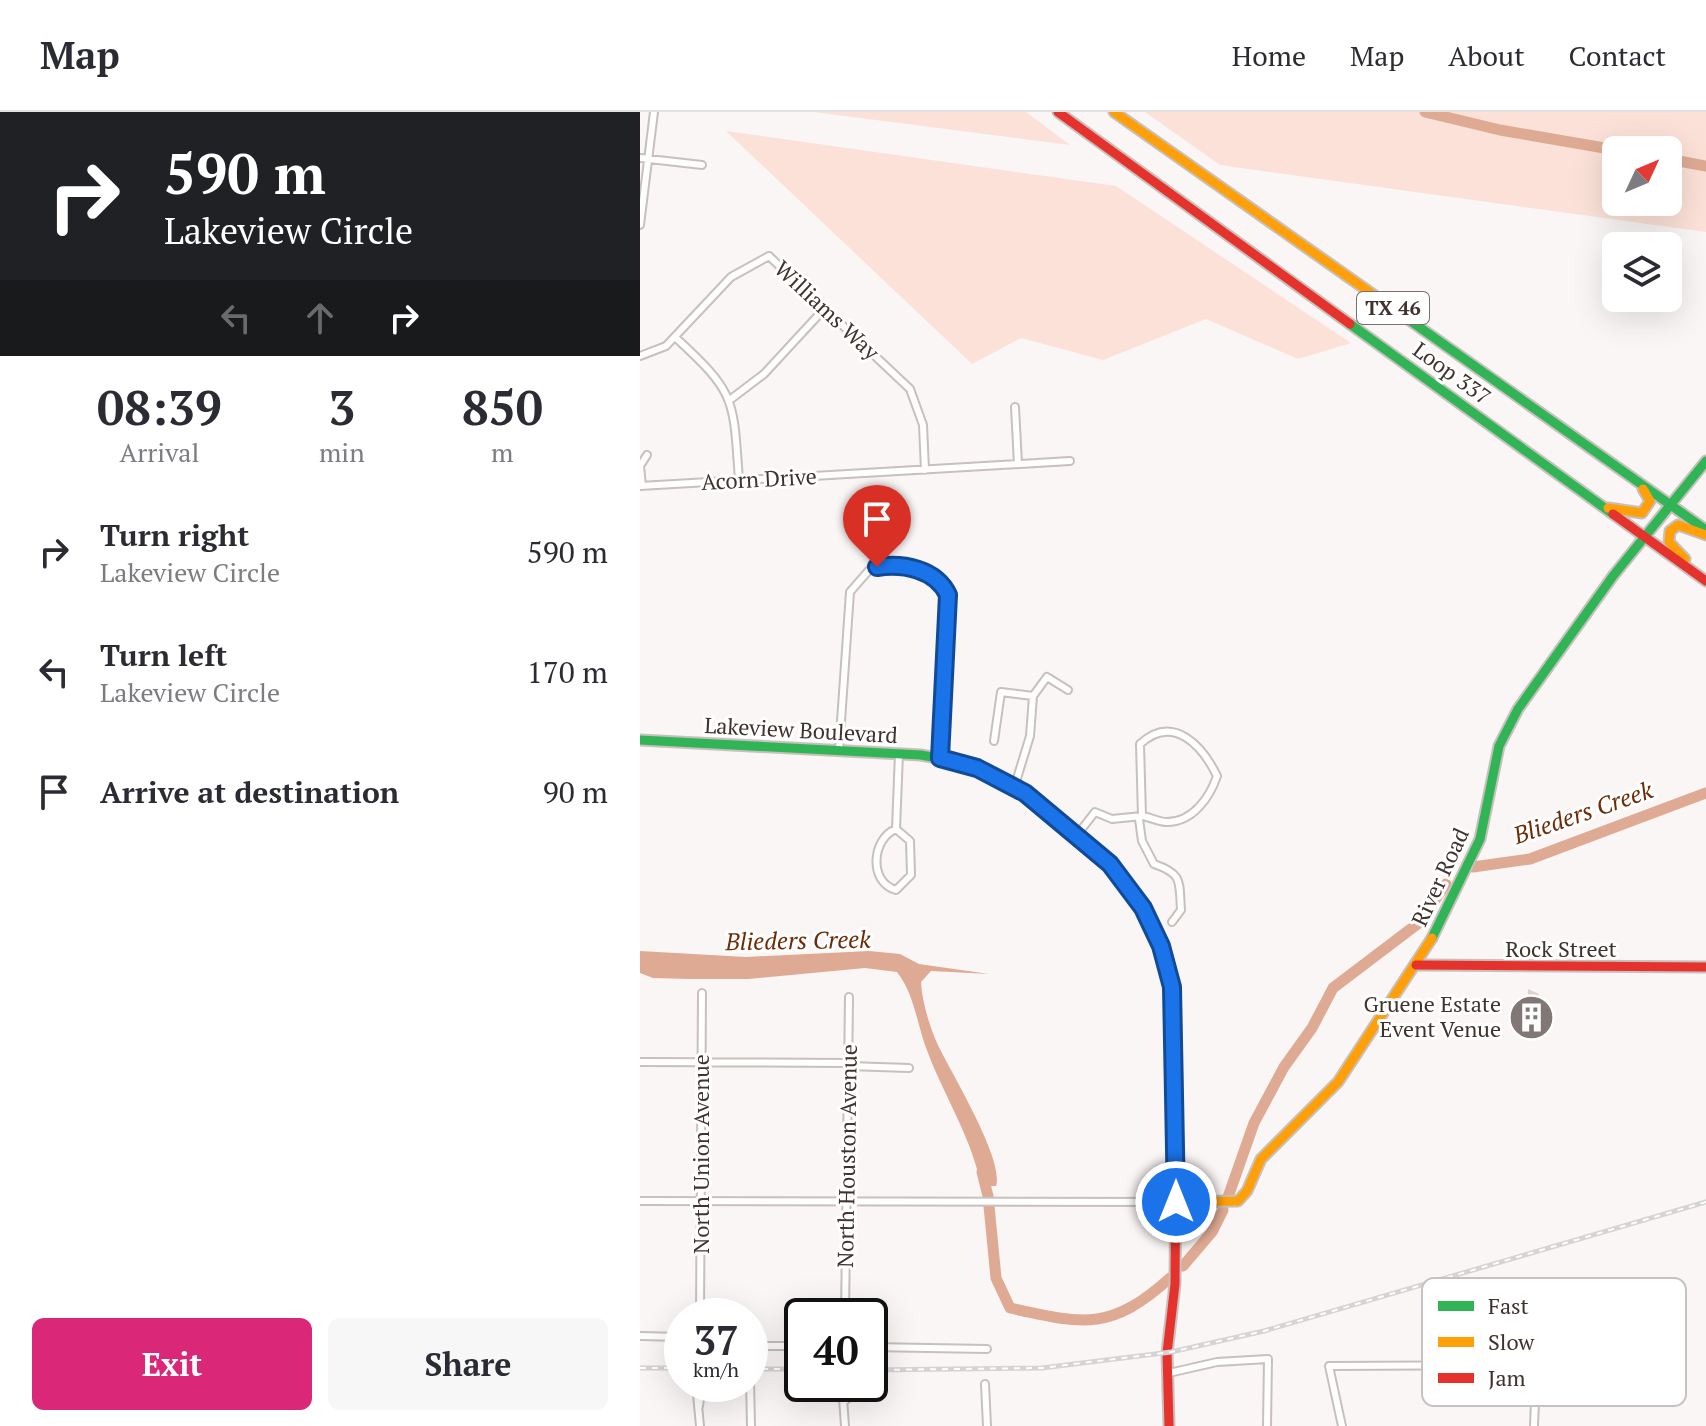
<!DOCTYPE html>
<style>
body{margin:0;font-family:"PT Serif",serif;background:#f7f7f7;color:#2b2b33;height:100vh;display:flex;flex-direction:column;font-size:30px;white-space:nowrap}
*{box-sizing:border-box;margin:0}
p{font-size:26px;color:#7c7c81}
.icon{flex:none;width:44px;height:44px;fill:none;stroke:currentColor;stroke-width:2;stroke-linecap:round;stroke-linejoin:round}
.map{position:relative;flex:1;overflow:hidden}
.drawer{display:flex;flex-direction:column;background:#fff;width:640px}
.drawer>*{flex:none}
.banner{background:#202124;color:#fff;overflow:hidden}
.needle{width:52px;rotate:46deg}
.tools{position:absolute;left:962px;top:24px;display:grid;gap:16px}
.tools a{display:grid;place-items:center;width:80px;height:80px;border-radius:12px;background:#fff;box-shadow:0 8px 32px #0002;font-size:40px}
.speed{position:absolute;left:24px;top:1186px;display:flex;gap:16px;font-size:40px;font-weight:700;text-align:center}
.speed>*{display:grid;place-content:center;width:104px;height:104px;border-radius:50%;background:#fff;box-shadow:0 8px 32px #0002;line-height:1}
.speed small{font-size:20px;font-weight:400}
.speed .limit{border:4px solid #111;border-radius:12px;background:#fff;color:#111}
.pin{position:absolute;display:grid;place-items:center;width:68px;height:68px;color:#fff;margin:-82px -34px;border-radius:50% 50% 50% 0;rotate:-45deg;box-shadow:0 0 8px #0007}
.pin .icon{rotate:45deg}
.me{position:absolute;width:88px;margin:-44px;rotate:0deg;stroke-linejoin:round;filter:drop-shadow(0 0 6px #0008)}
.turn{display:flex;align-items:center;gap:28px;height:168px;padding:0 32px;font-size:36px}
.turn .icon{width:104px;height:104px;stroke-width:2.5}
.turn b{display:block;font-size:56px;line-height:68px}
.lanes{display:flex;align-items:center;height:76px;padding:0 32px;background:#0003;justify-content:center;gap:40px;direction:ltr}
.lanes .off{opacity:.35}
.eta{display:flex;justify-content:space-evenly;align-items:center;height:136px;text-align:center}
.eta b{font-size:48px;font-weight:800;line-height:56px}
.primary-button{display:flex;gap:16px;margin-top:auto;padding:16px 32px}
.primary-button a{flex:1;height:92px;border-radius:12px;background:#db2777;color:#fff;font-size:32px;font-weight:800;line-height:92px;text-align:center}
.primary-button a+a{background:#f7f7f7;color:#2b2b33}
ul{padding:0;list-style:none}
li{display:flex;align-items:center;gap:24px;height:120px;padding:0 32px}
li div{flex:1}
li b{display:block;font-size:30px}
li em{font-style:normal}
header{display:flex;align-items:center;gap:48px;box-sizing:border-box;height:112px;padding:0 40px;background:#fff;border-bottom:2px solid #e1e1e2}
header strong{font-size:38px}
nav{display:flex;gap:44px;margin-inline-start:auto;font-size:28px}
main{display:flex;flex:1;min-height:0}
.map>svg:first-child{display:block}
.green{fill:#fbe1d7;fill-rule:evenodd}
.water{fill:#dfaa93}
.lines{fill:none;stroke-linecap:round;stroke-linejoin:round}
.river{stroke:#dfaa93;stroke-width:11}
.building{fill:#e2d1ca}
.street-casing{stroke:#c7c0bc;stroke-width:10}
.fast-casing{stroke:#c7c0bc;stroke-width:13}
.slow-casing{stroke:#c7c0bc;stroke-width:13}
.jam-casing{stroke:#c7c0bc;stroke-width:13}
.street{stroke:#fefefe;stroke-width:6}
.fast{stroke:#30b455;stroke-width:9}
.slow{stroke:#ff9f0a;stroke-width:9}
.jam{stroke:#e5322d;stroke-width:9}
.rail-casing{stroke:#d5d3d3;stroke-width:5}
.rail{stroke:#fff;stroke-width:2;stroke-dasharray:6;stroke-linecap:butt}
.route-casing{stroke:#114b97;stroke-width:20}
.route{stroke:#1a73e8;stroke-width:14}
.labels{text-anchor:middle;stroke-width:6;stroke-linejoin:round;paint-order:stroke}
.shield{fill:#fff;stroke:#79706d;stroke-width:2}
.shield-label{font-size:20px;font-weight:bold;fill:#40332e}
.street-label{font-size:22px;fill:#40332e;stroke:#fff}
.poi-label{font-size:22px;fill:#40332e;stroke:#fff;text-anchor:end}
.water-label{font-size:24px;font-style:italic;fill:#6e2b05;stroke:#fff}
.key{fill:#fff;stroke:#c6c2c0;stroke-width:2}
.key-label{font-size:22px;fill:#40332e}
</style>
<header>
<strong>Map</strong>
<nav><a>Home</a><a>Map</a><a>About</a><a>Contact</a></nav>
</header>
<main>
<section class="drawer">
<div class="banner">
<div class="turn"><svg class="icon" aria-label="right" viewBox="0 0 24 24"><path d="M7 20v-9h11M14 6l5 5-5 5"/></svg><div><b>590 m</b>Lakeview Circle</div></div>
<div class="lanes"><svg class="icon off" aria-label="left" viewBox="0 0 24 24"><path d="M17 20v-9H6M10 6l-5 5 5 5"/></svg><svg class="icon off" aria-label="ahead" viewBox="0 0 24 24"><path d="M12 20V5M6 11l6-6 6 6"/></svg><svg class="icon" aria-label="right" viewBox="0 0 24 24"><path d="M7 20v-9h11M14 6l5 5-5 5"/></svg></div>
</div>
<div class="eta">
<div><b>08:39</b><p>Arrival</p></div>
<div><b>3</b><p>min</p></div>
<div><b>850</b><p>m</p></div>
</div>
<ul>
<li><svg class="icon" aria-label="right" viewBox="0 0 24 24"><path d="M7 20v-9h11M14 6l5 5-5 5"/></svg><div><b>Turn right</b><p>Lakeview Circle</p></div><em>590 m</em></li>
<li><svg class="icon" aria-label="left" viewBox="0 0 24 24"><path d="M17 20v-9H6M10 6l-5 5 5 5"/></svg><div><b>Turn left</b><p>Lakeview Circle</p></div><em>170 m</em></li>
<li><svg class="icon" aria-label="arrive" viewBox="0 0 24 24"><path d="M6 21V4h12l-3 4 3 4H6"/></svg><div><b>Arrive at destination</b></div><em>90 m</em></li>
</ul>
<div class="primary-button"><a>Exit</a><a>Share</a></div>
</section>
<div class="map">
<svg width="1066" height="1314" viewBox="0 0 1066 1314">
<rect width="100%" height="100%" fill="#faf6f5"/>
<path class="green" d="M 174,0 L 386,0 L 430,33 Z
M 505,0 L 1066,0 L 1066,120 L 580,53 ZM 1028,38 L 1028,90 L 976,90 L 976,38 Z
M 86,19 L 476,74 L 711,231 L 658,247 L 566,207 L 463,248 L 381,226 L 332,252 Z"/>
<path class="water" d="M 0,839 L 106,845 L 229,839 L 260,842 L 279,852 L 349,862 L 291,859 L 281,870 C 282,889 289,913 297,931 C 310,959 365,1048 356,1074 L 341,1074 C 332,1026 305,986 288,941 C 277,914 275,883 257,860 L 225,856 L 109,867 L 48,867 L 13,866 L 0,861 Z"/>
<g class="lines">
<path class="river" d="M 785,0 L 860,18 L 976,38
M 1028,47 L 1066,54
M 833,755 L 890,747 L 1066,681
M 342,1060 L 348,1084
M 588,1085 L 614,1011 L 644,955 L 672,916 L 693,876 L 780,810 L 806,772
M 349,1094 L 356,1166 L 370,1196 C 443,1212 470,1220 530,1166
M 543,1154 L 572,1120 L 583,1098"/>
</g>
<path class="building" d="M 888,877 L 899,882 L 897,928 L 886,927 Z"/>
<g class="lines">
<defs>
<path id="street" d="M 0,46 L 62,53
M 0,113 L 14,0
M 36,226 C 97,282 93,287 99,368
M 0,244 L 26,234 L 91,165 L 129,144 L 270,277 L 283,313 L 285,358
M 91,287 L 124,262 L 185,196
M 375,295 L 378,352
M 0,374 L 430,349
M 2,374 L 0,354 L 7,343
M 354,629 L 361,580 L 393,584
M 199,638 L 210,480 L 230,457 C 257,450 296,455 308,483 L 300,646
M 375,673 L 390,624 L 393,584 L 407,565 L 428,578
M 499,707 L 502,729 L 514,752 C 543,762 539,769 541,798 L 532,810
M 256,717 L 270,729 L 271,763 L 256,778 C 229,771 231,727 256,717 L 259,641
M 437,723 L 455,700 L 472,707 L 502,704 L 500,632 C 534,601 563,635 577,664 C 570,685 553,710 527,710 C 519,710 510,705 502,704
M 0,950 L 208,951
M 208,954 L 269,956
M 0,1089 L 536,1090
M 60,1204 L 62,881
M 205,1204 L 209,885
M 0,1224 L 42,1225
M 110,1234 L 162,1234
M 230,1235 L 347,1237
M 529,1261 L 577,1250 L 628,1247 L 627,1314
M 110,1269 L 111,1314
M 56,1272 L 60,1314
M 202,1272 L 205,1314
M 345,1272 L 347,1314
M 206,1288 L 207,1272
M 59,1294 L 62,1272
M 702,1314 L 689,1254 L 890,1253 L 896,1265 L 894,1314"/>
<path id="fast" d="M 765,205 L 1066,418
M 710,212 L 973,402
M 0,628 L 281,643 C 341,653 367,670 416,705
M 792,826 L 840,727 L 859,634 L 878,597 L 973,464 L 1066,349"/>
<path id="slow" d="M 474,0 L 765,205
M 968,396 L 1002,401 L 1010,389 L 1003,377
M 1045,447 L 1029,430 L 1030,419 L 1038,413 L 1066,423
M 536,1090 L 598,1089 L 607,1079 L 621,1047 L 698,970 L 792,826"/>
<path id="jam" d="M 418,0 L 710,212
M 973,402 L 1066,469
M 416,705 L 486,770 L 510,809 L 527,851 L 534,891 L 536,1034 L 535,1172 L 527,1241 L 529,1314
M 776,853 L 1066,855"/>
</defs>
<use href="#street" class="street-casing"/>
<use href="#fast" class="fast-casing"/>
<use href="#slow" class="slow-casing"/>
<use href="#jam" class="jam-casing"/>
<use href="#street" class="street"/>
<use href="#fast" class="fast"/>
<use href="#slow" class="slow"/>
<use href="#jam" class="jam"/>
<defs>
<path id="rail" d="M 0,1256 L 42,1256
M 110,1257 L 162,1257
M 230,1258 L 402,1256 L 531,1240 L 624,1219 L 1066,1090"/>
</defs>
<use href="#rail" class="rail-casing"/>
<use href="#rail" class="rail"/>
</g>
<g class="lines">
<defs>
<path id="route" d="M 237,455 C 263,451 296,457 308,483 L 300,646 L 337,656 L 385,681 L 470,752 L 503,796 L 521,834 L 532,875 L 536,1090"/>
</defs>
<use href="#route" class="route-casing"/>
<use href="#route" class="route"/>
</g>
<defs>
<symbol id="building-disc" viewBox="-11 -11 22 22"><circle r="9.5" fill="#817774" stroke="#fff"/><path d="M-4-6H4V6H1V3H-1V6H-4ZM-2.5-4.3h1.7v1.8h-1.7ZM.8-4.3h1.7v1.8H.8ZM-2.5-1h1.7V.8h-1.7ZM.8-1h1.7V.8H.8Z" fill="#fff"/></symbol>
</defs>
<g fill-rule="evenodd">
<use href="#building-disc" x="866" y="880" width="51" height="51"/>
</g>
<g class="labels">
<rect class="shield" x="717" y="180" width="72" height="32" rx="6"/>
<g class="shield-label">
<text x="753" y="203">TX 46</text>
</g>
<g class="street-label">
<text transform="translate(187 198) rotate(43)" y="8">Williams Way</text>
<text transform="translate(812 261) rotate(36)" y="8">Loop 337</text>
<text transform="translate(119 367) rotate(-3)" y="8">Acorn Drive</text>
<text transform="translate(161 618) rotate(3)" y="8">Lakeview Boulevard</text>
<text transform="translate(800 765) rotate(-65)" y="8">River Road</text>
<text x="921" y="845">Rock Street</text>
<text transform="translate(61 1042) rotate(-90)" y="8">North Union Avenue</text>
<text transform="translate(207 1044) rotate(-89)" y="8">North Houston Avenue</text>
</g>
<g class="poi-label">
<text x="861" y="900">Gruene Estate<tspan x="861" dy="25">Event Venue</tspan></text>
</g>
<g class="water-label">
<text transform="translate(943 701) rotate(-19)" y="8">Blieders Creek</text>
<text transform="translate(158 829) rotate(-1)" y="8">Blieders Creek</text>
</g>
</g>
<rect x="782" y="1166" width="264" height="128" rx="12" class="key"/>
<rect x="798" y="1189" width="36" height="10" fill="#30b455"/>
<rect x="798" y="1225" width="36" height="10" fill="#ff9f0a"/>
<rect x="798" y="1261" width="36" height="10" fill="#e5322d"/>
<g class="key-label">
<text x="848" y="1202">Fast</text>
<text x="848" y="1238">Slow</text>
<text x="848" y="1274">Jam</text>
</g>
</svg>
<div class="tools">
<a><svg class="needle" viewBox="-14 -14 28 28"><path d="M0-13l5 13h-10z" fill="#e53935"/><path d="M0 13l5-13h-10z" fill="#7c7c81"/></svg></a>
<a><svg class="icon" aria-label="layers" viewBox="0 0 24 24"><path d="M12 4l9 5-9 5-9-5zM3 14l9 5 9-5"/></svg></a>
</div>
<div class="speed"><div>37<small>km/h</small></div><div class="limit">40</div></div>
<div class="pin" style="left:237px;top:455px;background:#d93025"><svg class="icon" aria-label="arrive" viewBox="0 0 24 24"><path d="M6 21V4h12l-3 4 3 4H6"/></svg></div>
<svg class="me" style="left:536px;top:1090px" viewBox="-20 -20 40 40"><circle r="17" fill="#1a73e8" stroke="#fff" stroke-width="3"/><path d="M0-11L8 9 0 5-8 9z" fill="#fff"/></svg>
</div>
</main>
